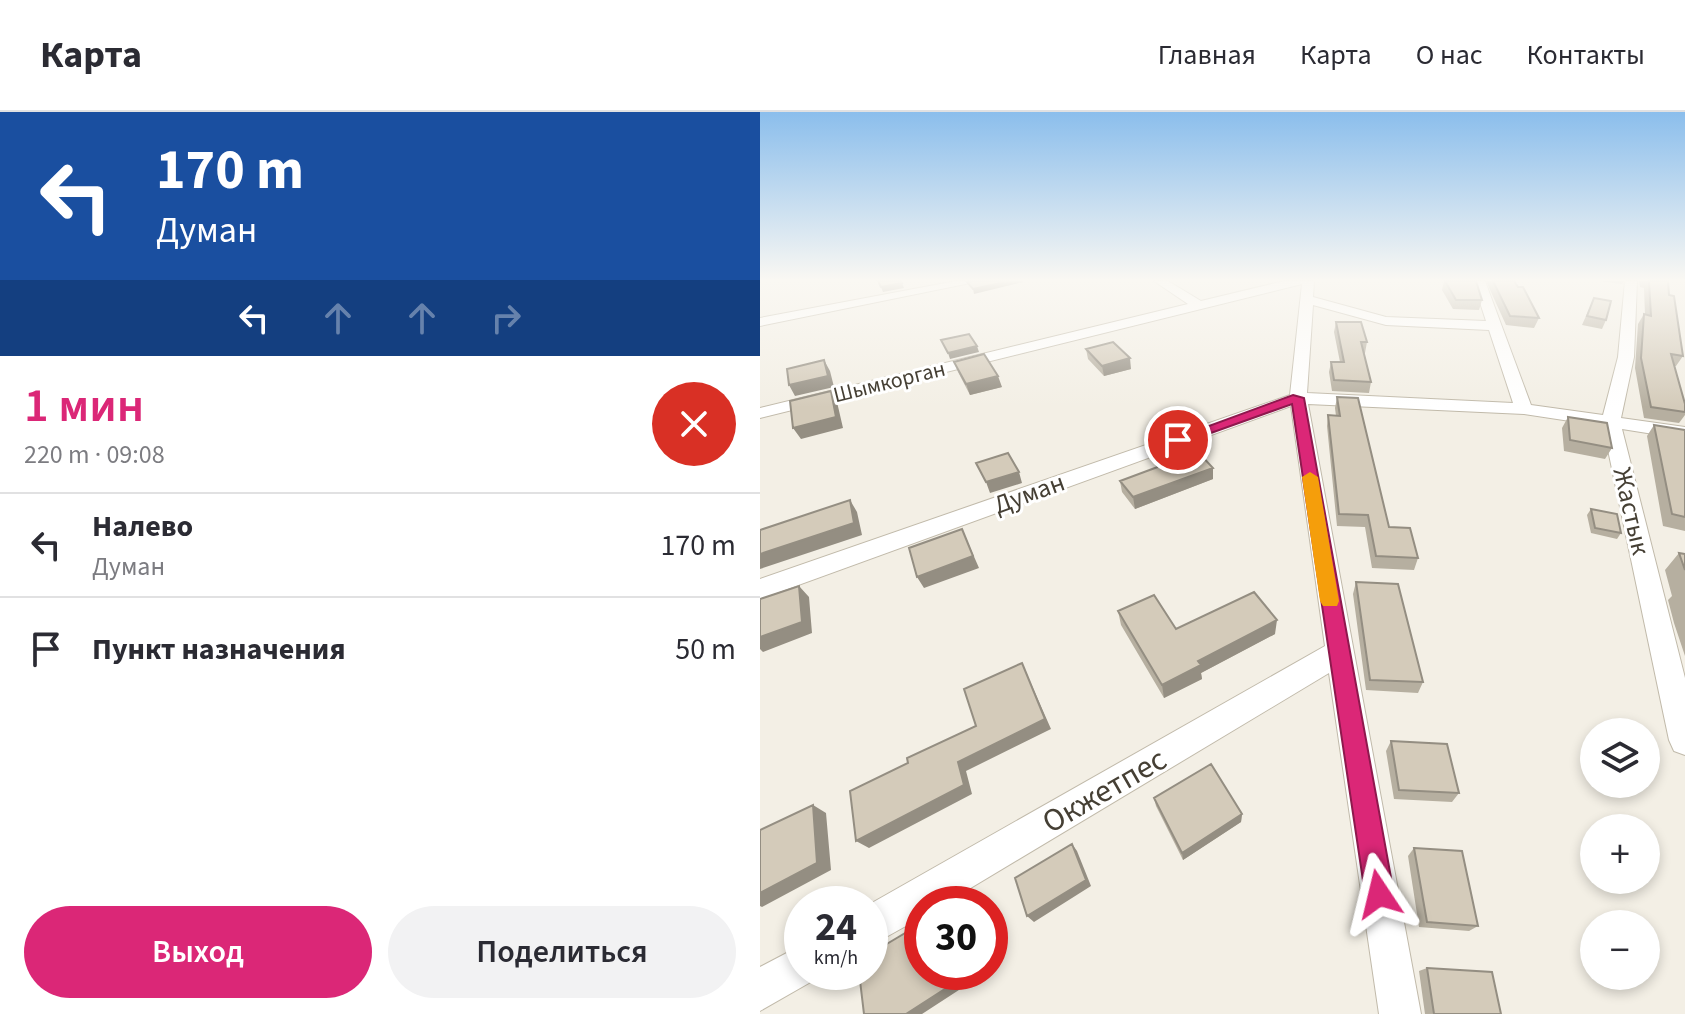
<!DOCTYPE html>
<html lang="ru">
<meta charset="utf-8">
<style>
body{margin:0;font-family:"Source Sans 3",sans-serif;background:#f2f2f3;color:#2b2b33;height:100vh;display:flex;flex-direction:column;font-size:30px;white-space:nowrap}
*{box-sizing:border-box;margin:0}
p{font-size:26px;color:#7c7c81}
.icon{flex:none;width:44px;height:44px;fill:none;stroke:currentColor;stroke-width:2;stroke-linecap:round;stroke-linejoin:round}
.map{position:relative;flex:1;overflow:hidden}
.panel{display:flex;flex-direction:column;background:#fff;width:760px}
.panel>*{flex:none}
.guide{background:#1a4fa0;color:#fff;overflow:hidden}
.buttons{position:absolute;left:820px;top:606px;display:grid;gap:16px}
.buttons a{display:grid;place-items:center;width:80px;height:80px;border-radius:50%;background:#fff;box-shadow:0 4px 12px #0003;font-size:40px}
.speed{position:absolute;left:24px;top:774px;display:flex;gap:16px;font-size:40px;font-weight:700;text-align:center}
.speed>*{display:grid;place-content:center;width:104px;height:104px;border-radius:50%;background:#fff;box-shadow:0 4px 12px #0003;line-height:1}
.speed small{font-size:20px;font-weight:400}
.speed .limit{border:12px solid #d22;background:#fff;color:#111}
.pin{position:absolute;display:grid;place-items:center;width:68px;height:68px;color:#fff;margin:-34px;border:4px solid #fff;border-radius:50%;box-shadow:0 2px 8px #0007}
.me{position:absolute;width:88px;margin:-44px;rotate:350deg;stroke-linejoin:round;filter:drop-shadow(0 0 6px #0008)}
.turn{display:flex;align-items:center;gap:28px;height:168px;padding:0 24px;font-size:36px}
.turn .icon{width:104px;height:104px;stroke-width:2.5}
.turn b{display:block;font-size:56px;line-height:68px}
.lanes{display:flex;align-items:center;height:76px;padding:0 24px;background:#0003;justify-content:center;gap:40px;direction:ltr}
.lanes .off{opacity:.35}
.round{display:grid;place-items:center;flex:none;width:84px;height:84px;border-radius:42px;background:#f2f2f3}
.headline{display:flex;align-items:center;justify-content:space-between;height:136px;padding:0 24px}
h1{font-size:48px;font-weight:600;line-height:60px;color:#db2777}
.action{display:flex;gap:16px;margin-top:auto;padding:16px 24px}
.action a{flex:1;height:92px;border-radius:48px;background:#db2777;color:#fff;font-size:32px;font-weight:600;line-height:92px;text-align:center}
.action a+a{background:#f2f2f3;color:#2b2b33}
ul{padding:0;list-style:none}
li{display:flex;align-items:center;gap:24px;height:104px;padding:0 24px;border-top:2px solid #e1e1e2}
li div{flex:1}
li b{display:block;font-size:30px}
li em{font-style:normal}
header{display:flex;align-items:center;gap:48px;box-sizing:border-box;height:112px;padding:0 40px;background:#fff;border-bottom:2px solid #e1e1e2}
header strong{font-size:38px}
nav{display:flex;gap:44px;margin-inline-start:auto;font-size:28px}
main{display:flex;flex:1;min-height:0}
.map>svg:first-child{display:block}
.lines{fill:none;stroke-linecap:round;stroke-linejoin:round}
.street-casing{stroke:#c1baaa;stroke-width:2}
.street{fill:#fff;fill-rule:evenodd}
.wall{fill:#b6afa0}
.shaded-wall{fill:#948e82}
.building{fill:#d4cbba;stroke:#948e82;stroke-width:2}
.route{fill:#db2777;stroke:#8e194d;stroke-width:2}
.slow{fill:#f59e0b}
.labels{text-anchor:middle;stroke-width:6;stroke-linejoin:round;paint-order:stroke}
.far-street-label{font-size:22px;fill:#453f34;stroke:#fff}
.street-label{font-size:26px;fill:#453f34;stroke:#fff}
.near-street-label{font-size:32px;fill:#453f34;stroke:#fff}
</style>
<header>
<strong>Карта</strong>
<nav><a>Главная</a><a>Карта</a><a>О нас</a><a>Контакты</a></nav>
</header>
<main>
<section class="panel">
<div class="guide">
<div class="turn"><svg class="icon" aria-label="left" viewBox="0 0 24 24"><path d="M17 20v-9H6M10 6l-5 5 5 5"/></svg><div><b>170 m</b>Думан</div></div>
<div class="lanes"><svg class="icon" aria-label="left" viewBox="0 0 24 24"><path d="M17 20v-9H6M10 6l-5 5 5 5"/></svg><svg class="icon off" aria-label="ahead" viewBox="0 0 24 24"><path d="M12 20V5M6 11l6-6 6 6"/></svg><svg class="icon off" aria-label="ahead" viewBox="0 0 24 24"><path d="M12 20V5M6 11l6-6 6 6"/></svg><svg class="icon off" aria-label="right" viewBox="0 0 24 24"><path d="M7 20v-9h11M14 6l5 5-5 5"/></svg></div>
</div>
<div class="headline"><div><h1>1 мин</h1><p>220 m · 09:08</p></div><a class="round" style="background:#d93025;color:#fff"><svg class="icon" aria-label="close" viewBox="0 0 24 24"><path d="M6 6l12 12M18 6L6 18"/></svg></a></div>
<ul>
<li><svg class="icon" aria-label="left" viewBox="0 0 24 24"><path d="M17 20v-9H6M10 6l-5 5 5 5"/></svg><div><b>Налево</b><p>Думан</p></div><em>170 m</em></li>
<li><svg class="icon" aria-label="arrive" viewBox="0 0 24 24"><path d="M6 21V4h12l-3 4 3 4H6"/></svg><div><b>Пункт назначения</b></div><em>50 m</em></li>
</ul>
<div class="action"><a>Выход</a><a>Поделиться</a></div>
</section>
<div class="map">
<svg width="925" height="902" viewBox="0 0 925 902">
<rect width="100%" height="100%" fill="#f3efe5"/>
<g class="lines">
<defs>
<path id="street" d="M 196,169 L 220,169 L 0,214 L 0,206 Z
M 394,169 L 408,169 L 441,189 L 524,169 L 554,169 L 553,185 L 626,205 L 726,209 L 713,169 L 725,169 L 771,293 L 843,303 L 858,245 L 865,169 L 877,169 L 874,245 L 861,306 L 925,315 L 925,327 L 862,317 L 925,566 L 925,643 L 914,639 L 909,628 L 843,314 L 764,302 L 548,292 L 661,902 L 619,902 L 569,561 L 184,792 L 162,792 L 162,805 L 110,834 L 110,792 L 565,534 L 531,294 L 0,487 L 0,467 L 530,283 L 542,172 L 0,306 L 0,296 L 428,192 ZM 553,193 L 626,213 L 729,218 L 753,291 L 547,281 Z
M 42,833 L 42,860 L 60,860 L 56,867 L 0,899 L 0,855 Z"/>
</defs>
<use href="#street" class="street-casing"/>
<use href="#street" class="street"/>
</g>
<path class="wall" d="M 684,169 L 722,188 L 719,198 L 693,197 L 682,178 Z
M 726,169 L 754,169 L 779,206 L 774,216 L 746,213 Z
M 838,169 L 864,169 L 862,172 Z
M 879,169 L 908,169 L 909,183 L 923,244 L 916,254 L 914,254 L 925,292 L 925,303 L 919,311 L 884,306 L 875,256 L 878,212 L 884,202 L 885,203 L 884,176 L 880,175 Z
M 834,186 L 846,208 L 842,217 L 822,213 Z
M 576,210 L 607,230 L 605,241 L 603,241 L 611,270 L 609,281 L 572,279 L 569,260 L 571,250 L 580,250 L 574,220 Z
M 326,237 L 371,257 L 344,264 L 328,247 Z
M 194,250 L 242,275 L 210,283 L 198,260 Z
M 577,285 L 629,415 L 658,446 L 654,458 L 612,456 L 605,415 L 577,414 L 567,314 L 568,303 L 576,304 L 575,296 Z
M 808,305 L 852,336 L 845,347 L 804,339 L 802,316 Z
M 894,313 L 925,318 L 925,419 L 903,414 L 887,324 Z
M 453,356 L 453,367 L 375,397 L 362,380 L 360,369 Z
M 831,397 L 861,421 L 857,427 L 831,421 L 827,403 Z
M 919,441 L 925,442 L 925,544 L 914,511 L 908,488 L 912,484 L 905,458 Z
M 596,470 L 663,570 L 658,581 L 606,578 L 593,482 Z
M 358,499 L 416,517 L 515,522 L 441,561 L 442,567 L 404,586 L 361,513 Z
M 631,629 L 699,681 L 692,690 L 634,687 L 626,639 Z
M 394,686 L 482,702 L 481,710 L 423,748 L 396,694 Z
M 654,736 L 718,814 L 709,819 L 659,815 L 648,744 Z
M 667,856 L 741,902 L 665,902 L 659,859 Z"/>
<path class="shaded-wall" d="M 250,169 L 262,169 L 263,170 L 214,182 L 213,177 Z
M 142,171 L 144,176 L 123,180 L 121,175 Z
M 217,234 L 219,240 L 190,247 L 188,241 Z
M 370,246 L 371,257 L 344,264 L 342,254 Z
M 64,248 L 70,259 L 74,275 L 35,284 L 29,273 Z
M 238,264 L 242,275 L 210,283 L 206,272 Z
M 71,279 L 77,290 L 83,316 L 41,327 L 33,316 Z
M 453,356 L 453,367 L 375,397 L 373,385 Z
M 259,360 L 262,371 L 230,381 L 226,370 Z
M 90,388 L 97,400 L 102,423 L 0,457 L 0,442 Z
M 202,417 L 219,456 L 164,476 L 157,465 Z
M 39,474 L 49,485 L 52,521 L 3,540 L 0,537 L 0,525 Z
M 517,508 L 515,522 L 441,561 L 442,567 L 404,586 L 402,573 L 438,549 Z
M 262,551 L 291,617 L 206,659 L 212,682 L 109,736 L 96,729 L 198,650 Z
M 53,693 L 66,701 L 71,758 L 2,795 L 0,794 L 0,781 Z
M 482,702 L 481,710 L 423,748 L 422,741 Z
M 312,732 L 317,739 L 331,774 L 274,810 L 267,804 Z
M 189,860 L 198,860 L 202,876 L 162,902 L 146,902 Z"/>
<path class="building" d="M 118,169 L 141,169 L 142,171 L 121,175 Z
M 213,169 L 250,169 L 213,177 L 207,170 Z
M 685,169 L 716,169 L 722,188 L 696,188 Z
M 733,169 L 754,169 L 758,175 L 763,175 L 779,206 L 750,204 Z
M 889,169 L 908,169 L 909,183 L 914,184 L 923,244 L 911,242 L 925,292 L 925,300 L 891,295 L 881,246 L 884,202 L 891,204 Z
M 834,186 L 851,189 L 846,208 L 827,204 Z
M 576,210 L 601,210 L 607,230 L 601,230 L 611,270 L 574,268 L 571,250 L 584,250 Z
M 209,222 L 217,234 L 188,241 L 181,228 Z
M 353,230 L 370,246 L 342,254 L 326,237 Z
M 224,242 L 238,264 L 206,272 L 194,250 Z
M 64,248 L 68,264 L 29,273 L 27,257 Z
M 71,279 L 76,305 L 33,316 L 30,289 Z
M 577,285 L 598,286 L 629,415 L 650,416 L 658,446 L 616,444 L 608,403 L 579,402 L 568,303 L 580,304 Z
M 808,305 L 847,311 L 852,336 L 810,328 Z
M 894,313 L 925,318 L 925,405 L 912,402 Z
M 438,340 L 453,356 L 373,385 L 360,369 Z
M 248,341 L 259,360 L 226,370 L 216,351 Z
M 90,388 L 94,411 L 0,442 L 0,418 Z
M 831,397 L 857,402 L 861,421 L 835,416 Z
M 202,417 L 213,444 L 157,465 L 149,436 Z
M 919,441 L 925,442 L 925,458 Z
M 596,470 L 638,472 L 663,570 L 610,568 Z
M 39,474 L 42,510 L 0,525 L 0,487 Z
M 494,480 L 517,508 L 438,549 L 441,553 L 402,573 L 358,499 L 394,483 L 416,517 Z
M 262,551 L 285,607 L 198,650 L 204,673 L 96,729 L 90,679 L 148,651 L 147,646 L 216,614 L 204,577 Z
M 631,629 L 687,632 L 699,681 L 639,678 Z
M 451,652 L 482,702 L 422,741 L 394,686 Z
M 53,693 L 57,751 L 0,781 L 0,718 Z
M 312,732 L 326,768 L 267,804 L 255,766 Z
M 654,736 L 702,739 L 718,814 L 667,810 Z
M 162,811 L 162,860 L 189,860 L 191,873 L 146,902 L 104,902 L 99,860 L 110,860 L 110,842 Z
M 667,856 L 732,860 L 741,902 L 674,902 Z"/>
<linearGradient id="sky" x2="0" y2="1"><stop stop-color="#8bbeec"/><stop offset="0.57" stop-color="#faf8f3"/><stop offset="1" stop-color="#faf8f3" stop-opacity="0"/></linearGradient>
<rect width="925" height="295" fill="url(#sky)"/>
<path class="route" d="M 533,283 L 544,286 L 634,782 L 629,792 L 619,796 L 609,792 L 605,782 L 532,292 L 423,331 L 413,331 L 411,328 Z"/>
<path class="slow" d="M 550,360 L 558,365 L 579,489 L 577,494 L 563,494 L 560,489 L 542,365 Z"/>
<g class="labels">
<g class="far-street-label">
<text transform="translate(129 269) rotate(-14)" y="8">Шымкорган</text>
</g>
<g class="street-label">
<text transform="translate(269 381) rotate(-20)" y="9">Думан</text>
<text transform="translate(872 399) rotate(77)" y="9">Жастык</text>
</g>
<g class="near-street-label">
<text transform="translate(344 678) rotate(-30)" y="11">Окжетпес</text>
</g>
</g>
</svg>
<div class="buttons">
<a><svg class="icon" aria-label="layers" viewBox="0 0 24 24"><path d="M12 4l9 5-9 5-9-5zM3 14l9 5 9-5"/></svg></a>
<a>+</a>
<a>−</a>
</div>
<div class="speed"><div>24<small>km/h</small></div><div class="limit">30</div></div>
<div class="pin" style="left:418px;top:328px;background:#d93025"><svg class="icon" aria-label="arrive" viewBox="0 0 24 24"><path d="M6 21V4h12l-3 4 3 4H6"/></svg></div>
<svg class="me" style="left:619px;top:782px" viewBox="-20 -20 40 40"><path d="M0-17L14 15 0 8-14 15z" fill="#db2777" stroke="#fff" stroke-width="4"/></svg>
</div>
</main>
